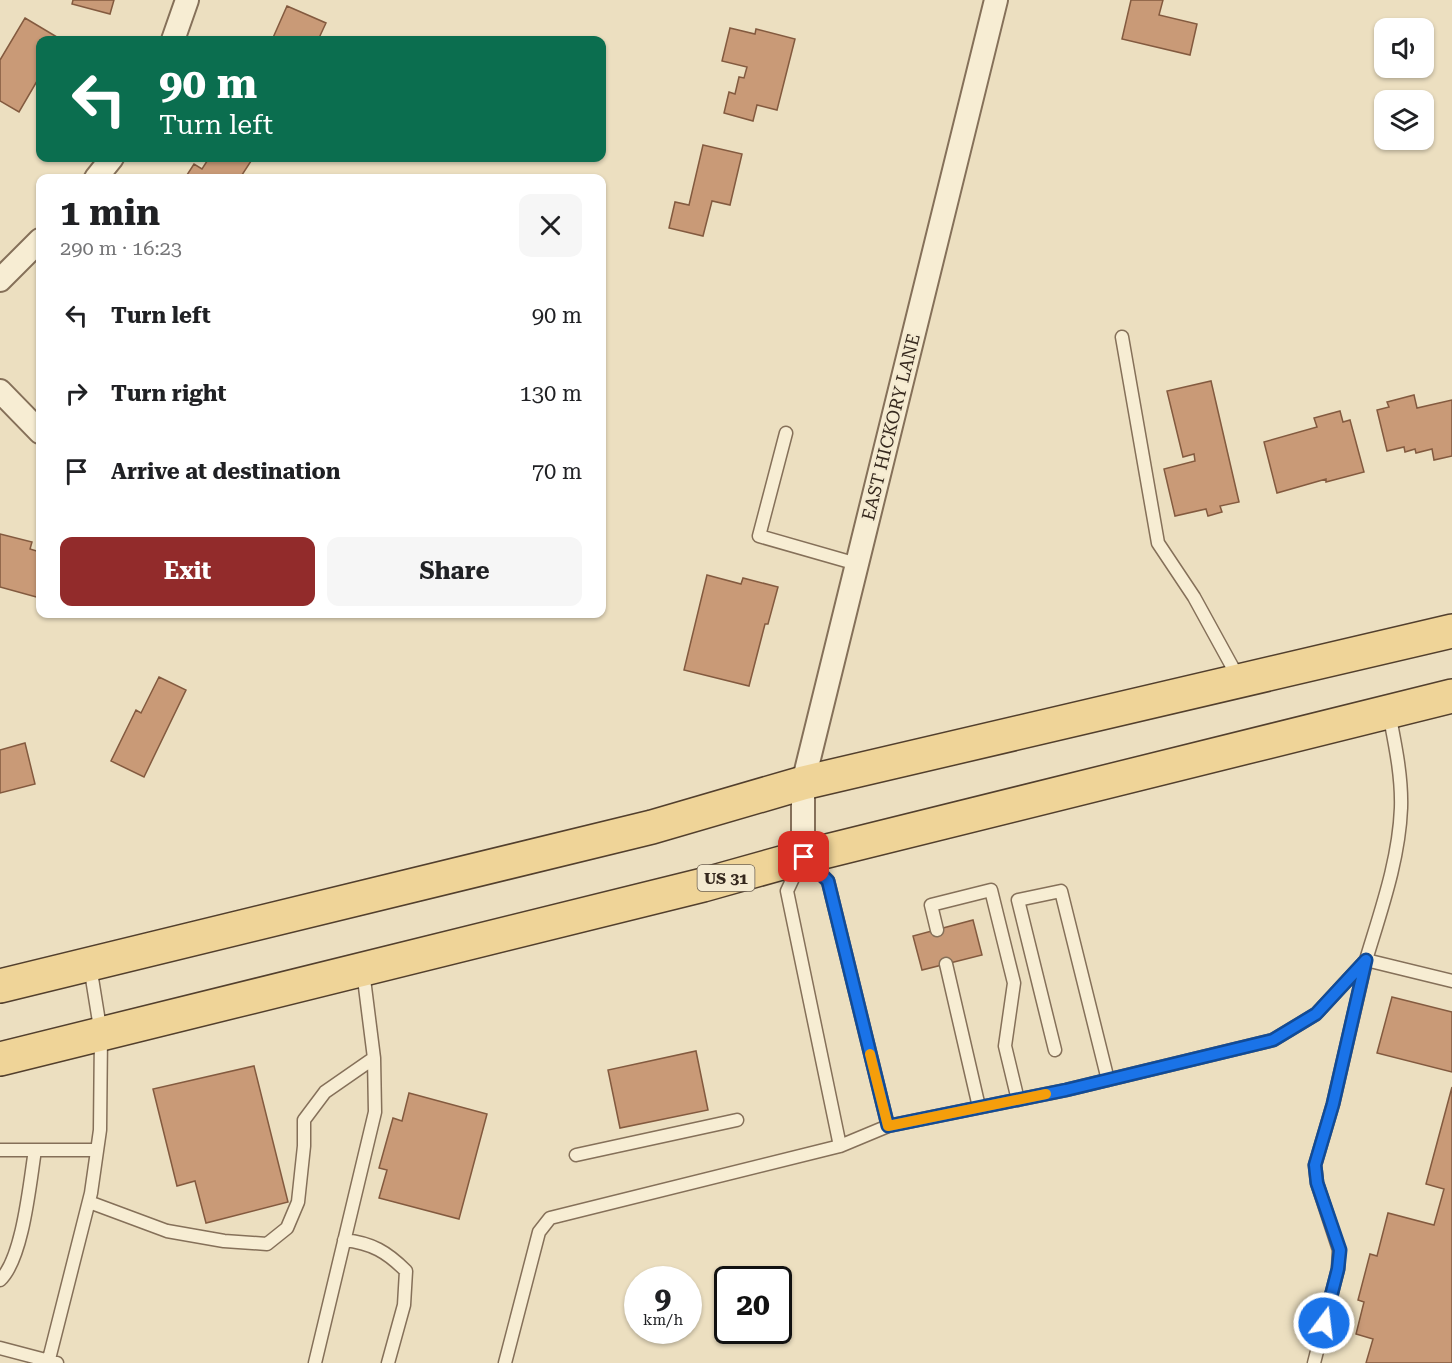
<!DOCTYPE html>
<meta charset="utf-8">
<style>
body{margin:0;font-family:"Roboto Serif",serif;background:#f6f6f6;color:#202124;height:100vh;display:flex;flex-direction:column;font-size:22px;white-space:nowrap}
*{box-sizing:border-box;margin:0}
p{font-size:20px;color:#757577}
.icon{flex:none;width:33px;height:33px;fill:none;stroke:currentColor;stroke-width:2;stroke-linecap:round;stroke-linejoin:round}
.map{position:relative;flex:1;overflow:hidden}
.details{position:absolute;left:36px;top:174px;width:570px;height:444px;display:flex;flex-direction:column;background:#fff;border-radius:12px;box-shadow:0 2px 4px #0004}
.details>*{flex:none}
.hud{position:absolute;left:36px;top:36px;width:570px;height:126px;border-radius:12px;box-shadow:0 2px 4px #0004;background:#0b6e4f;color:#fff;overflow:hidden}
.fabs{position:absolute;left:1374px;top:18px;display:grid;gap:12px}
.fabs a{display:grid;place-items:center;width:60px;height:60px;border-radius:12px;background:#fff;box-shadow:0 2px 4px #0004;font-size:30px}
.speed{position:absolute;left:624px;top:1266px;display:flex;gap:12px;font-size:30px;font-weight:700;text-align:center}
.speed>*{display:grid;place-content:center;width:78px;height:78px;border-radius:50%;background:#fff;box-shadow:0 2px 4px #0004;line-height:1}
.speed small{font-size:15px;font-weight:400}
.speed .limit{border:3px solid #111;border-radius:9px;background:#fff;color:#111}
.pin{position:absolute;display:grid;place-items:center;width:51px;height:51px;color:#fff;margin:-26px;border-radius:12px;box-shadow:0 3px 9px #0006}
.me{position:absolute;width:66px;margin:-33px;rotate:15deg;stroke-linejoin:round;filter:drop-shadow(0 0 4px #0008)}
.turn{display:flex;align-items:center;gap:21px;height:126px;padding:0 24px;font-size:27px}
.turn .icon{width:78px;height:78px;stroke-width:2.5}
.turn b{display:block;font-size:42px;line-height:51px}
.round{display:grid;place-items:center;flex:none;width:63px;height:63px;border-radius:12px;background:#f6f6f6}
.summary{display:flex;align-items:center;justify-content:space-between;height:102px;padding:0 24px}
h1{font-size:36px;font-weight:700;line-height:45px}
.action{display:flex;gap:12px;margin-top:auto;padding:12px 24px}
.action a{flex:1;height:69px;border-radius:12px;background:#922b2b;color:#fff;font-size:24px;font-weight:700;line-height:69px;text-align:center}
.action a+a{background:#f6f6f6;color:#202124}
ul{padding:0;list-style:none}
li{display:flex;align-items:center;gap:18px;height:78px;padding:0 24px}
li div{flex:1}
li b{display:block;font-size:22px}
li em{font-style:normal}
.map>svg:first-child{display:block}
.building{fill:#c99a77;stroke:#835a3f;stroke-width:1.5}
.lines{fill:none;stroke-linecap:round;stroke-linejoin:round}
.lane-casing{stroke:#857059;stroke-width:15}
.street-casing{stroke:#857059;stroke-width:26}
.primary-casing{stroke:#523f2d;stroke-width:36}
.lane{stroke:#f7edd3;stroke-width:12}
.street{stroke:#f7edd3;stroke-width:22}
.primary{stroke:#efd498;stroke-width:33}
.route-casing{stroke:#114b97;stroke-width:15}
.route{stroke:#1a73e8;stroke-width:10}
.slow{stroke:#f59e0b;stroke-width:10}
.labels{text-anchor:middle;stroke-width:4.5;stroke-linejoin:round;paint-order:stroke}
.shield{fill:#f4ead0;stroke:#6e6253;stroke-width:1.5}
.shield-label{font-size:16px;font-weight:bold;fill:#35281d}
.street-label{font-size:18px;fill:#35281d;stroke:#f4ead0}
</style>
<div class="map">
<svg width="1452" height="1363" viewBox="0 0 1452 1363">
<rect width="100%" height="100%" fill="#ecdfc0"/>
<path class="building" d="M 73,0 L 114,0 L 110,14 L 72,4 Z
M 1131,0 L 1163,0 L 1159,15 L 1197,24 L 1190,55 L 1122,39 Z
M 287,6 L 326,23 L 318,40 L 272,40 Z
M 25,18 L 62,40 L 40,40 L 40,76 L 19,112 L 0,101 L 0,60 Z
M 730,28 L 755,34 L 756,29 L 795,39 L 777,110 L 757,105 L 753,121 L 724,113 L 729,92 L 735,94 L 739,77 L 744,78 L 747,67 L 722,61 Z
M 703,145 L 742,154 L 730,205 L 712,201 L 703,236 L 669,228 L 675,202 L 689,205 Z
M 209,158 L 253,158 L 240,178 L 185,178 L 194,164 L 202,169 Z
M 1211,381 L 1239,502 L 1220,506 L 1222,512 L 1208,516 L 1206,509 L 1175,516 L 1164,469 L 1195,461 L 1194,454 L 1183,457 L 1167,391 Z
M 1414,395 L 1417,408 L 1452,400 L 1452,456 L 1434,460 L 1432,449 L 1416,453 L 1415,449 L 1405,452 L 1404,447 L 1387,451 L 1377,410 L 1389,407 L 1387,402 Z
M 1340,411 L 1343,422 L 1350,420 L 1364,472 L 1326,482 L 1326,479 L 1277,493 L 1264,442 L 1317,427 L 1314,418 Z
M 0,534 L 32,542 L 30,549 L 40,552 L 40,598 L 0,587 Z
M 707,575 L 741,584 L 743,578 L 778,587 L 768,624 L 765,624 L 749,686 L 684,670 Z
M 159,677 L 186,690 L 144,777 L 111,761 L 136,710 L 141,713 Z
M 25,743 L 35,784 L 0,793 L 0,750 Z
M 973,920 L 982,955 L 922,970 L 913,936 Z
M 1392,997 L 1452,1012 L 1452,1072 L 1377,1053 Z
M 696,1051 L 708,1110 L 620,1128 L 608,1070 Z
M 254,1066 L 288,1202 L 206,1223 L 195,1181 L 177,1186 L 153,1089 Z
M 1452,1087 L 1452,1363 L 1366,1363 L 1373,1339 L 1356,1334 L 1364,1302 L 1358,1300 L 1370,1254 L 1377,1256 L 1388,1213 L 1434,1225 L 1444,1189 L 1426,1184 Z
M 409,1093 L 487,1114 L 459,1219 L 379,1198 L 387,1170 L 379,1168 L 393,1118 L 402,1121 Z"/>
<g class="lines">
<defs>
<path id="lane" d="M 1122,337 L 1158,543 L 1194,597 L 1239,679
M 786,433 L 759,536 L 857,564
M 1389,713 C 1395,744 1402,776 1401,808 C 1399,860 1381,910 1366,960 L 1452,981
M 937,930 L 931,905 L 991,890 L 1014,983 L 1005,1046 L 1018,1100
M 946,964 L 979,1107
M 1055,1050 L 1018,900 L 1061,891 L 1108,1080
M 840,1146 L 787,891 L 803,857 L 828,881 L 888,1126
M 0,1150 L 97,1150
M 576,1155 L 737,1120
M 89,1202 L 167,1231 L 224,1241 L 267,1244 L 287,1228 L 298,1202 L 304,1146 L 304,1120 L 325,1092 L 374,1058
M 344,1240 C 372,1243 387,1252 406,1271 L 404,1305 L 388,1363
M 0,1280 C 23,1259 30,1181 35,1150
M 0,1348 L 57,1363
M 48,1363 L 91,1193 L 100,1130 L 101,1034 L 90,966
M 315,1363 L 375,1112 L 374,1058 L 363,971
M 505,1363 L 539,1232 L 550,1218 L 840,1146 L 888,1126 L 1066,1090 L 1273,1040 L 1316,1014 L 1366,960
M 1314,1363 L 1338,1269 L 1339,1250 L 1317,1183 L 1315,1165 L 1333,1104 L 1366,961"/>
<path id="street" d="M 173,40 L 187,0
M 96,178 L 112,158
M 0,280 L 40,240
M 0,391 L 40,432
M 803,857 L 803,783 L 996,0"/>
<path id="primary" d="M 0,986 L 652,827 L 803,783 L 1452,631
M 0,1059 L 703,885 L 803,857 L 1452,696"/>
</defs>
<use href="#lane" class="lane-casing"/>
<use href="#street" class="street-casing"/>
<use href="#primary" class="primary-casing"/>
<use href="#lane" class="lane"/>
<use href="#street" class="street"/>
<use href="#primary" class="primary"/>
</g>
<g class="lines">
<defs>
<path id="route" d="M 804,857 L 828,881 L 888,1126 L 1066,1090 L 1273,1040 L 1316,1014 L 1366,960 L 1333,1104 L 1315,1165 L 1317,1183 L 1340,1250 L 1338,1269 L 1324,1323"/>
</defs>
<use href="#route" class="route-casing"/>
<use href="#route" class="route"/>
<path class="slow" d="M 870,1054 L 888,1126 L 1046,1094"/>
</g>
<g class="labels">
<rect class="shield" x="697.5" y="865" width="57" height="26" rx="4.5"/>
<g class="shield-label">
<text x="726" y="884">US 31</text>
</g>
<g class="street-label">
<text transform="translate(891 427) rotate(-76)" y="6">EAST HICKORY LANE</text>
</g>
</g>
</svg>
<div class="fabs">
<a><svg class="icon" aria-label="sound" viewBox="0 0 24 24"><path d="M4 9h4l5-4v14l-5-4H4zM17 9q2 3 0 6"/></svg></a>
<a><svg class="icon" aria-label="layers" viewBox="0 0 24 24"><path d="M12 4l9 5-9 5-9-5zM3 14l9 5 9-5"/></svg></a>
</div>
<div class="speed"><div>9<small>km/h</small></div><div class="limit">20</div></div>
<div class="pin" style="left:804px;top:857px;background:#d93025"><svg class="icon" aria-label="arrive" viewBox="0 0 24 24"><path d="M6 21V4h12l-3 4 3 4H6"/></svg></div>
<svg class="me" style="left:1324px;top:1323px" viewBox="-20 -20 40 40"><circle r="17" fill="#1a73e8" stroke="#fff" stroke-width="3"/><path d="M0-11L8 9 0 5-8 9z" fill="#fff"/></svg>
<div class="hud">
<div class="turn"><svg class="icon" aria-label="left" viewBox="0 0 24 24"><path d="M17 20v-9H6M10 6l-5 5 5 5"/></svg><div><b>90 m</b>Turn left</div></div>
</div>
<section class="details">
<div class="summary"><div><h1>1 min</h1><p>290 m · 16:23</p></div><a class="round"><svg class="icon" aria-label="close" viewBox="0 0 24 24"><path d="M6 6l12 12M18 6L6 18"/></svg></a></div>
<ul>
<li><svg class="icon" aria-label="left" viewBox="0 0 24 24"><path d="M17 20v-9H6M10 6l-5 5 5 5"/></svg><div><b>Turn left</b></div><em>90 m</em></li>
<li><svg class="icon" aria-label="right" viewBox="0 0 24 24"><path d="M7 20v-9h11M14 6l5 5-5 5"/></svg><div><b>Turn right</b></div><em>130 m</em></li>
<li><svg class="icon" aria-label="arrive" viewBox="0 0 24 24"><path d="M6 21V4h12l-3 4 3 4H6"/></svg><div><b>Arrive at destination</b></div><em>70 m</em></li>
</ul>
<div class="action"><a>Exit</a><a>Share</a></div>
</section>
</div>
